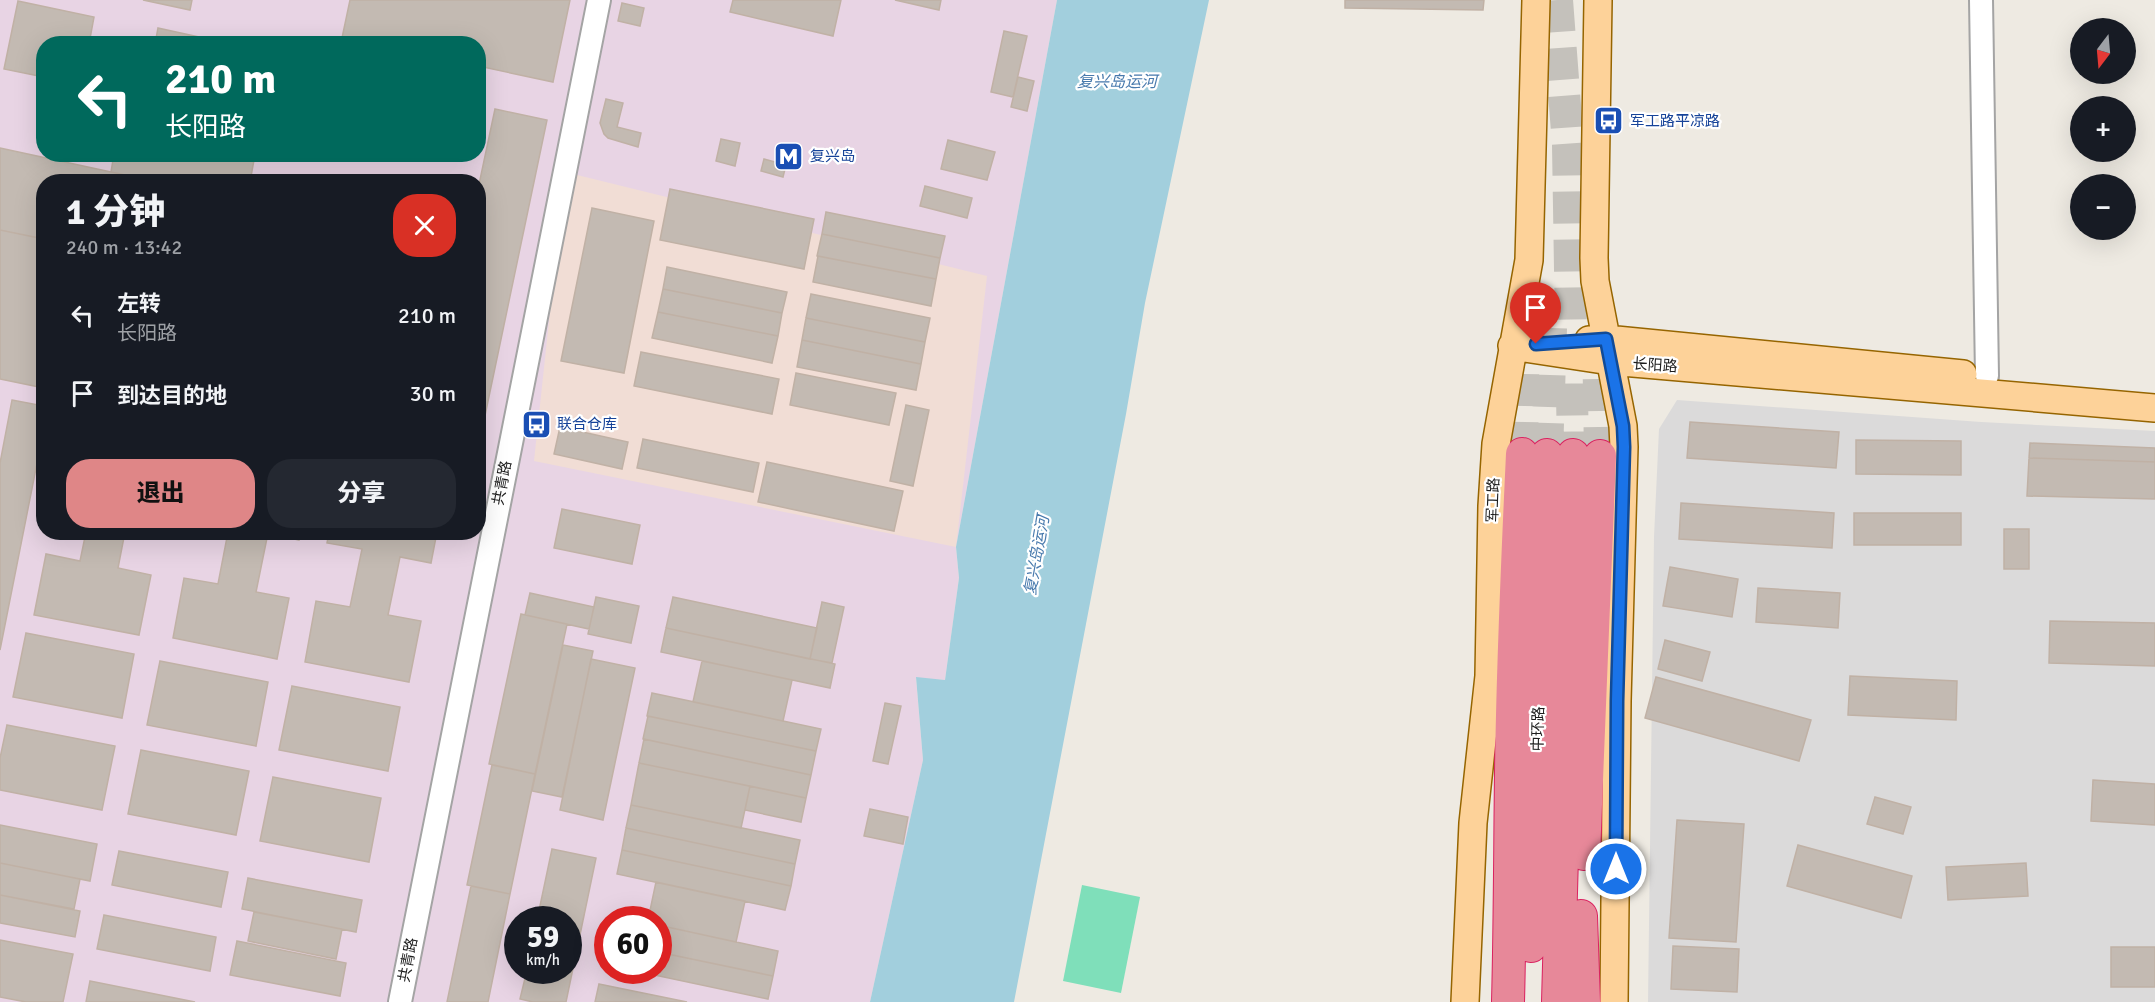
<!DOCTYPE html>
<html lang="zh">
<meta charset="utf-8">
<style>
body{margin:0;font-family:Signika,"Noto Sans SC",sans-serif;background:#242831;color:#f1f3f6;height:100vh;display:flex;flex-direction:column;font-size:22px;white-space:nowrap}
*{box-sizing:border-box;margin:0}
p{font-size:20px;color:#9ea1a6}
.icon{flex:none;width:33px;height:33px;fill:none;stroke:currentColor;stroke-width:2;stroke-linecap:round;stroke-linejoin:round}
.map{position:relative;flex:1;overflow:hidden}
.sheet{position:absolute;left:36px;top:174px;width:450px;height:366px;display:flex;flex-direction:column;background:#171b24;border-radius:24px;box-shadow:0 6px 24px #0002}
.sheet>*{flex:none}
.guide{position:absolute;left:36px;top:36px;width:450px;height:126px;border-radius:24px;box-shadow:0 6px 24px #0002;background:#00695c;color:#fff;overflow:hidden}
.needle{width:39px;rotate:196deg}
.buttons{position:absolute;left:2070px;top:18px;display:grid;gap:12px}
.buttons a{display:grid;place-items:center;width:66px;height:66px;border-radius:50%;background:#171b24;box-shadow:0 6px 24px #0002;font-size:30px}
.speed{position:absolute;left:504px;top:906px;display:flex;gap:12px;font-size:30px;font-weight:700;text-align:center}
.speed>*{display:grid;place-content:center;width:78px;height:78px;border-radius:50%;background:#171b24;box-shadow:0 6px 24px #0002;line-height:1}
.speed small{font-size:15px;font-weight:400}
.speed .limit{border:9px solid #d22;background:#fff;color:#111}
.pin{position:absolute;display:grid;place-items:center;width:51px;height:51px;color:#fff;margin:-62px -26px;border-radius:50% 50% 50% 0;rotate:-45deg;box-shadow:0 0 6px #0007}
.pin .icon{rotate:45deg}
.me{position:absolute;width:66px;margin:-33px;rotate:0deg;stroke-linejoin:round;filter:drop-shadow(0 0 4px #0008)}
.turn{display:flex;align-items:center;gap:21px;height:126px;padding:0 30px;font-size:27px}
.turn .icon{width:78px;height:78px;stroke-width:2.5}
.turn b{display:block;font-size:42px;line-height:51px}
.round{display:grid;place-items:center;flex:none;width:63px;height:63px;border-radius:24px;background:#242831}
.head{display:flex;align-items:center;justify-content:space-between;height:102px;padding:0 30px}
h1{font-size:36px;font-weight:800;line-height:45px}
.cta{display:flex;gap:12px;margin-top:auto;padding:12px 30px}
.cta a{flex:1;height:69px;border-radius:24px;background:#df8687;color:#111;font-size:24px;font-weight:800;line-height:69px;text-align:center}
.cta a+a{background:#242831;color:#f1f3f6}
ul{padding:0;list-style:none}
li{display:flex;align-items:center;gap:18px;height:78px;padding:0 30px}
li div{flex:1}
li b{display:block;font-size:22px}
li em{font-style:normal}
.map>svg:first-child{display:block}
.residential{fill:#dbdada}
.industrial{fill:#e8d4e4;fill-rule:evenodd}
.military{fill:#f1ddd5}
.pitch{fill:#7fdfba}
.water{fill:#a2cfdd}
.building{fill:#c3bab2;stroke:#c0b1a5;stroke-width:1.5}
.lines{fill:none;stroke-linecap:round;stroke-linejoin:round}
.highway-tunnel{stroke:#c4c1bb;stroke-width:32;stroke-dasharray:32 16;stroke-linecap:butt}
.minor-casing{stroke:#a4a4a4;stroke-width:26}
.major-casing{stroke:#966500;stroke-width:30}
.highway-casing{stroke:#da2260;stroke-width:34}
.minor{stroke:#fff;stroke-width:22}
.major{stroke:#fdd299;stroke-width:27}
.highway{stroke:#e78899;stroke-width:32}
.route-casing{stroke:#114b97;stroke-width:15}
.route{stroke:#1a73e8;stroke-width:10}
.labels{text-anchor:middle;stroke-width:4.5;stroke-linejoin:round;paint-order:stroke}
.transit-label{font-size:15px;fill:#164399;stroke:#fff;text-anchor:start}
.street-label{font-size:15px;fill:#1d1d1d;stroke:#fff}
.water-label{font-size:16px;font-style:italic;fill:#487aad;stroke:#fff}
</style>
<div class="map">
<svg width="2155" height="1002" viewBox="0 0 2155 1002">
<rect width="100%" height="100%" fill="#eeeae2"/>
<path class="residential" d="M 1677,400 L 1981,422 L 2155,431 L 2155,1002 L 1648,1002 L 1654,537 L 1659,429 Z"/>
<path class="industrial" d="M 0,0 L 1057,0 L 956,547 L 959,578 L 945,680 L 916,678 L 923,760 L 870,1002 L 0,1002 ZM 44,44 L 478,44 L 478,154 L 44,154 ZM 44,182 L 478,182 L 478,532 L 44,532 ZM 518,920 L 568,920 L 568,970 L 518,970 ZM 608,920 L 658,920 L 658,970 L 608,970 Z"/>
<path class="military" d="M 565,172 L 987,276 L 956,547 L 534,461 Z"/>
<path class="pitch" d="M 1082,885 L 1140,897 L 1121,993 L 1063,981 Z"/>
<path class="water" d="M 1057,0 L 1209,0 L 1145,303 L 1126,414 L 1014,1002 L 870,1002 L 923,760 L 916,677 L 945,680 L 959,578 L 956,547 Z"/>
<path class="building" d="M 143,0 L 192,0 L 190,10 Z
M 350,0 L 570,0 L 553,82 L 478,66 L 478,44 L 369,44 L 342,38 Z
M 733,0 L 841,0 L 833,36 L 730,12 Z
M 895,0 L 941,0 L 939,10 Z
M 1345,0 L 1484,0 L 1483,10 L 1345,8 Z
M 18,1 L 94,17 L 89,44 L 44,44 L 44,77 L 4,69 Z
M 622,3 L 644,8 L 640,26 L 618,21 Z
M 158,28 L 231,44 L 155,44 Z
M 1004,31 L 1027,36 L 1013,97 L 991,92 Z
M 1018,77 L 1034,81 L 1027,111 L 1011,107 Z
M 606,99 L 623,103 L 617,127 L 641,133 L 638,147 L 608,138 L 604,134 L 600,123 Z
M 495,109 L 547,120 L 483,425 L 478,424 L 478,189 Z
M 721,139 L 740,143 L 735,166 L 716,161 Z
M 948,140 L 995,152 L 987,180 L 941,169 Z
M 0,148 L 111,172 L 158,182 L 44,182 L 44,239 L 0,230 Z
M 114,154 L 226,154 L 254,160 L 250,182 L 158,182 L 111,172 Z
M 764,159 L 786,165 L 783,177 L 761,171 Z
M 925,186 L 972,198 L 967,218 L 920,206 Z
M 670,189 L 814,219 L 804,269 L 660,240 Z
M 592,208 L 654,221 L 624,373 L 561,361 Z
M 826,212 L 945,236 L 940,258 L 822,234 Z
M 0,230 L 44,239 L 44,388 L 0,379 Z
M 822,234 L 940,258 L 936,279 L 817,256 Z
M 818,256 L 936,279 L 931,306 L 813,282 Z
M 667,267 L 787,292 L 782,313 L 663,289 Z
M 663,289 L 782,313 L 778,336 L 658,312 Z
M 811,294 L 930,318 L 925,342 L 806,318 Z
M 658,312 L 778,336 L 772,363 L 652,338 Z
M 806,318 L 925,342 L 921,364 L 802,340 Z
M 802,340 L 921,364 L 916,390 L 797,367 Z
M 641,352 L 779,379 L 772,414 L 634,386 Z
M 796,373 L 896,393 L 889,425 L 790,405 Z
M 12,400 L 44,406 L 44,428 L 0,650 L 0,463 Z
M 906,405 L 929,410 L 913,486 L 890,481 Z
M 1690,422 L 1839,432 L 1836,468 L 1687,458 Z
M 560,427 L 628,442 L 622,469 L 554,454 Z
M 643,439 L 759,463 L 753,492 L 637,468 Z
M 1856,440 L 1961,441 L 1961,475 L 1856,474 Z
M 2030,443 L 2155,448 L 2155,462 L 2029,458 Z
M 2029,458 L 2155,462 L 2155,499 L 2027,496 Z
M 767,462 L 903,491 L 894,531 L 758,502 Z
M 1681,503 L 1834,513 L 1832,548 L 1679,539 Z
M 562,509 L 640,525 L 632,564 L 554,548 Z
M 1854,513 L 1961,513 L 1961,545 L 1854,545 Z
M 2004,529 L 2029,529 L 2029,569 L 2004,569 Z
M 86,532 L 125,532 L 118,568 L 151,575 L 139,635 L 34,615 L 46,554 L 80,561 Z
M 228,532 L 301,532 L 299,540 L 268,533 L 256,592 L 289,598 L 277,659 L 173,638 L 184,578 L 218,584 Z
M 329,532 L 437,532 L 431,563 L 400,557 L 388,615 L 421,621 L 409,682 L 305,662 L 316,601 L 350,607 L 362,549 L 327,543 Z
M 1670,567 L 1738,579 L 1732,617 L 1663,606 Z
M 1758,588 L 1840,593 L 1838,628 L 1756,622 Z
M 530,593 L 594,607 L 589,629 L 525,615 Z
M 596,597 L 639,606 L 631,643 L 588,634 Z
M 673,597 L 817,628 L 810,659 L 666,628 Z
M 822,602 L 844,607 L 832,663 L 810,659 Z
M 521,614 L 567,624 L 535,774 L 489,764 Z
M 2050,621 L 2155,623 L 2155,666 L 2049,663 Z
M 666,628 L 835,664 L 830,688 L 661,652 Z
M 26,633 L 134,654 L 122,718 L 13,697 Z
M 1665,640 L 1710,652 L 1702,681 L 1658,669 Z
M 563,645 L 593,651 L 562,797 L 532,791 Z
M 591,659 L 635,668 L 603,820 L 560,810 Z
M 160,661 L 268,682 L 256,746 L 147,725 Z
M 702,661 L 792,680 L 783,721 L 693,702 Z
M 1850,676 L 1957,681 L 1956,720 L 1848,715 Z
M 1656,677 L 1811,720 L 1799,761 L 1645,718 Z
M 292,686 L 400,707 L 388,771 L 279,750 Z
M 652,693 L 821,729 L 816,751 L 647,716 Z
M 885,703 L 901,706 L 888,764 L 873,761 Z
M 648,716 L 816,751 L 811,775 L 643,739 Z
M 7,725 L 115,746 L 102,810 L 0,790 L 0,758 Z
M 644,739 L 811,775 L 806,798 L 639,763 Z
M 141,750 L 249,771 L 236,835 L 128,814 Z
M 639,763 L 750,786 L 741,828 L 631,805 Z
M 492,765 L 535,774 L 510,894 L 467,885 Z
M 273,777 L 381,798 L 369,862 L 260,841 Z
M 2093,780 L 2155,784 L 2155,825 L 2091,821 Z
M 750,786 L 806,798 L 801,822 L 745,810 Z
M 1875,797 L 1911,807 L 1903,834 L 1867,824 Z
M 631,805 L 800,840 L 795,864 L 626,828 Z
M 870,809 L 908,817 L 903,844 L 864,836 Z
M 1677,820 L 1744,824 L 1736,942 L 1669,938 Z
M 0,825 L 97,844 L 90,881 L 0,863 Z
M 626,828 L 795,864 L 791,886 L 622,850 Z
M 1798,845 L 1912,876 L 1901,918 L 1787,886 Z
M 552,849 L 596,858 L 566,1002 L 533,1002 L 520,999 L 527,970 L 568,970 L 568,920 L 537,920 Z
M 622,850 L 791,886 L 785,910 L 617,874 Z
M 119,851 L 228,872 L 221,907 L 112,885 Z
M 0,863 L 80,879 L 74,909 L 0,895 Z
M 2026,863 L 2028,896 L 1948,900 L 1946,867 Z
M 248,878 L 362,900 L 356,932 L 242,909 Z
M 656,882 L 745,901 L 736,942 L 658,925 L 658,920 L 648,920 Z
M 471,886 L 510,894 L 488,1002 L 447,1002 Z
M 0,895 L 80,911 L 75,937 L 0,923 Z
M 254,912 L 342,929 L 336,959 L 248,941 Z
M 104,915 L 216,937 L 210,971 L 97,949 Z
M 658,925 L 778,951 L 773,976 L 658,952 Z
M 0,940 L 73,954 L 63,1002 L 26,1002 L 0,997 Z
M 237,941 L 346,963 L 340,996 L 230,975 Z
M 1673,946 L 1739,949 L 1737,992 L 1671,989 Z
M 2111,947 L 2155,947 L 2155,987 L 2111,987 Z
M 658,952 L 773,976 L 768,999 L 631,970 L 658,970 Z
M 90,981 L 195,1002 L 86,1002 Z
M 599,984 L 687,1002 L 595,1002 Z"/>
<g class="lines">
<path class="highway-tunnel" d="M 1557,0 L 1568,145 L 1573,455
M 1598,331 L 1600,456
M 1522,454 L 1524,325
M 1547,455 L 1551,328"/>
<defs>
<path id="minor" d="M 1981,0 L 1987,376
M 400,1002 L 599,0"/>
<path id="major" d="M 1598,0 L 1594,258 L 1595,281 L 1623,426 L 1624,447 L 1617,701 L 1614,1002
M 1589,340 L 1606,339 L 1963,374
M 1512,346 L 1610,361 L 2155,408
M 1465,1002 L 1473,823 L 1489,676 L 1492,506 L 1496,444 L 1529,260 L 1536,0"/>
<path id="highway" d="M 1584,854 L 1600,456
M 1581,916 L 1584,1002
M 1531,946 L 1547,455
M 1508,1002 C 1510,926 1510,850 1511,773 C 1512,667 1517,560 1522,454
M 1558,1002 L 1573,455"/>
</defs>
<use href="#minor" class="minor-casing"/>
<use href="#major" class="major-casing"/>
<use href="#highway" class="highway-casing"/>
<use href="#minor" class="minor"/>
<use href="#major" class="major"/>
<use href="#highway" class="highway"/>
</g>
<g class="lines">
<defs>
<path id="route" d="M 1536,344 L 1606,339 L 1623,426 L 1624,447 L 1617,701 L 1616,869"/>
</defs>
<use href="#route" class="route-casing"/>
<use href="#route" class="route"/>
</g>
<defs>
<symbol id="bus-square" viewBox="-11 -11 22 22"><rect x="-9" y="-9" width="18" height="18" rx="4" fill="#1a4fb4" stroke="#fff"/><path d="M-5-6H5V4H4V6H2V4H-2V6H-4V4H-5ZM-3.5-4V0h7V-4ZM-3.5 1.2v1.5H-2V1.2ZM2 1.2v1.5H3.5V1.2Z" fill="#fff"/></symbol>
<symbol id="metro-square" viewBox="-11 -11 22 22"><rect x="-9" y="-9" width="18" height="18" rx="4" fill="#1a4fb4" stroke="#fff"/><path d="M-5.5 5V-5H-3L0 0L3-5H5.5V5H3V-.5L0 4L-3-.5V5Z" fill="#fff"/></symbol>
</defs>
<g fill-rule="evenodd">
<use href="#bus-square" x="1592" y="104" width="33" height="33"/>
<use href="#metro-square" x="772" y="140" width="33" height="33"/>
<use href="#bus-square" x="520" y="408" width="33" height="33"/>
</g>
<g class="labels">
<g class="transit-label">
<text x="1630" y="126">军工路平凉路</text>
<text x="810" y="161">复兴岛</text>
<text x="557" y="429">联合仓库</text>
</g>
<g class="street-label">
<text transform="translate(1655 365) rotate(4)" y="5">长阳路</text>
<text transform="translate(502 483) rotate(-79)" y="5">共青路</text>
<text transform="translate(1493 500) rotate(-88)" y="5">军工路</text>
<text transform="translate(1538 729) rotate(-89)" y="5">中环路</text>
<text transform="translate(408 960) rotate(-79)" y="5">共青路</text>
</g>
<g class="water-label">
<text x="1117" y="87">复兴岛运河</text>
<text transform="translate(1036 555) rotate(-80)" y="6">复兴岛运河</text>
</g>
</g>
</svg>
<div class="buttons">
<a><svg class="needle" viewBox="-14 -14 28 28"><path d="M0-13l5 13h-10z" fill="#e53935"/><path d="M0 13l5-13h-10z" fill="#9ea1a6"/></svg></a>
<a>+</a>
<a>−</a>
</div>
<div class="speed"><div>59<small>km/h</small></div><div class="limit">60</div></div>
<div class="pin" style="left:1536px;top:344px;background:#d93025"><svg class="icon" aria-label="arrive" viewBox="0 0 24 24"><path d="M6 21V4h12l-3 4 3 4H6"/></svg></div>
<svg class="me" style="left:1616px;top:869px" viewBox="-20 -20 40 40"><circle r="17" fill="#1a73e8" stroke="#fff" stroke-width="3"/><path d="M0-11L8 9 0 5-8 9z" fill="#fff"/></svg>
<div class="guide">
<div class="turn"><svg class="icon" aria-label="left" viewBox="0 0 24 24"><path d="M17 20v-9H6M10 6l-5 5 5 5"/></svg><div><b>210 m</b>长阳路</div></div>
</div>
<section class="sheet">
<div class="head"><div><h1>1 分钟</h1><p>240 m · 13:42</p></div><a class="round" style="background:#d93025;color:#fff"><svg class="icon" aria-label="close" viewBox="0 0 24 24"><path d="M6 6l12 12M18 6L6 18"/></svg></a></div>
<ul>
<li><svg class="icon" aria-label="left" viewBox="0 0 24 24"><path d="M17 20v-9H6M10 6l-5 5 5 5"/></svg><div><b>左转</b><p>长阳路</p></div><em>210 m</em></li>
<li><svg class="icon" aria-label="arrive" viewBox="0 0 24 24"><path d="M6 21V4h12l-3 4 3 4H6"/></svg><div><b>到达目的地</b></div><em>30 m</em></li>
</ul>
<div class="cta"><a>退出</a><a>分享</a></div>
</section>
</div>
